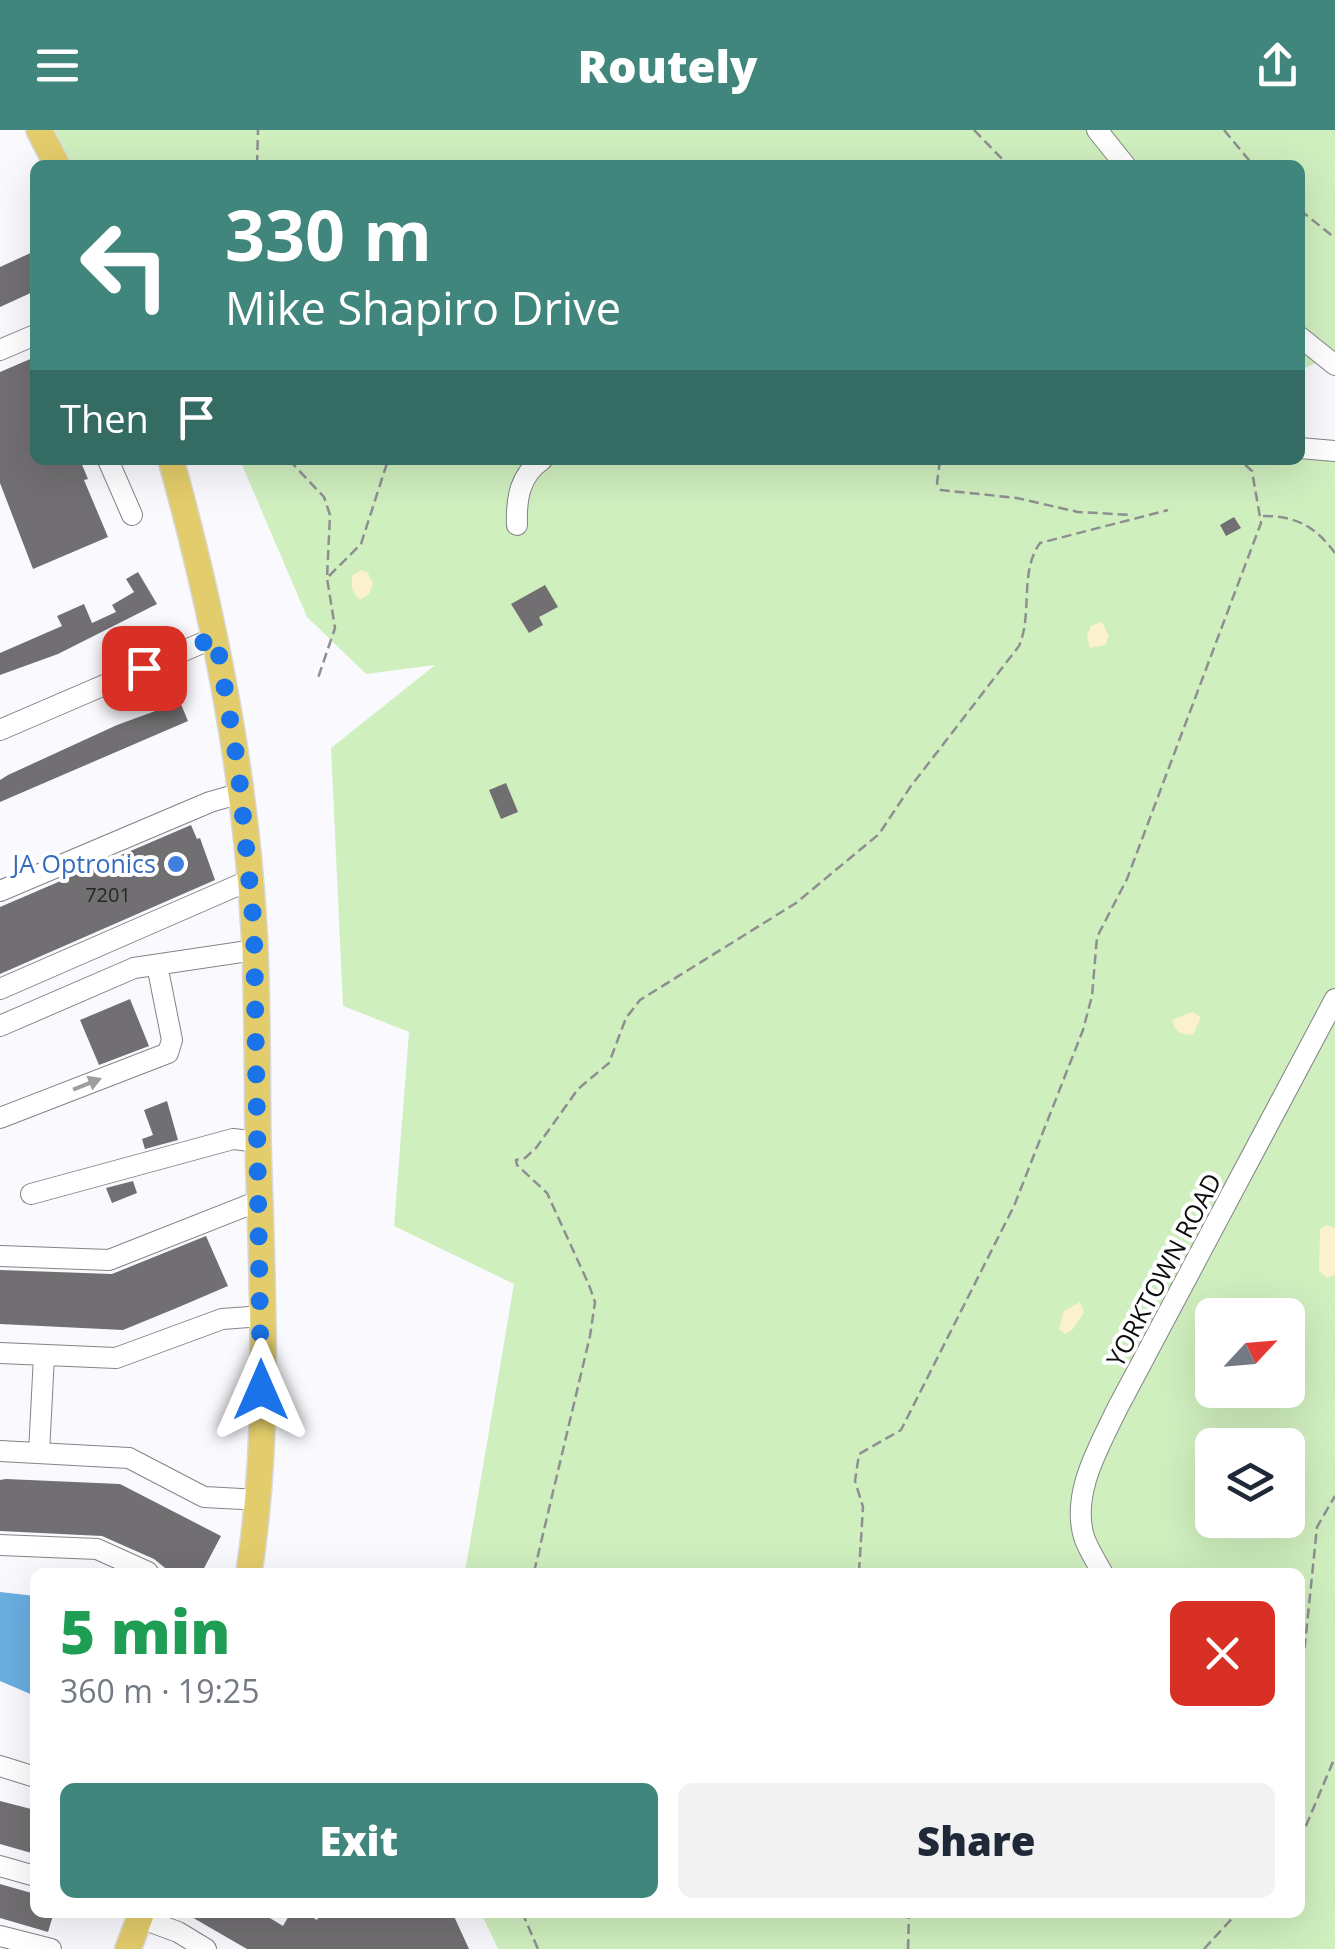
<!DOCTYPE html>
<meta charset="utf-8">
<style>
body{margin:0;font-family:"Open Sans",sans-serif;background:#f2f2f3;color:#1f2937;height:100vh;display:flex;flex-direction:column;font-size:38px;white-space:nowrap}
*{box-sizing:border-box;margin:0}
p{font-size:32px;color:#747a83}
.icon{flex:none;width:55px;height:55px;fill:none;stroke:currentColor;stroke-width:2;stroke-linecap:round;stroke-linejoin:round}
.map{position:relative;flex:1;overflow:hidden}
.sheet{position:absolute;left:30px;top:1438px;width:1275px;height:350px;display:flex;flex-direction:column;background:#fff;border-radius:15px;box-shadow:0 10px 40px #0002}
.sheet>*{flex:none}
.top-card{position:absolute;left:30px;top:30px;width:1275px;height:305px;border-radius:15px;box-shadow:0 10px 40px #0002;background:#41867c;color:#fff;overflow:hidden}
.needle{width:65px;rotate:64deg}
.controls{position:absolute;left:1195px;top:1168px;display:grid;gap:20px}
.controls a{display:grid;place-items:center;width:110px;height:110px;border-radius:15px;background:#fff;box-shadow:0 10px 40px #0002;font-size:50px}
.pin{position:absolute;display:grid;place-items:center;width:85px;height:85px;color:#fff;margin:-42px;border-radius:20px;box-shadow:0 5px 15px #0006}
.me{position:absolute;width:110px;margin:-55px;rotate:0deg;stroke-linejoin:round;filter:drop-shadow(0 0 8px #0008)}
.turn{display:flex;align-items:center;gap:35px;height:210px;padding:0 30px;font-size:45px}
.turn .icon{width:130px;height:130px;stroke-width:2.5}
.turn b{display:block;font-size:70px;line-height:85px}
.then{display:flex;align-items:center;height:95px;padding:0 30px;background:#0003;gap:20px;font-size:38px}
.round{display:grid;place-items:center;flex:none;width:105px;height:105px;border-radius:15px;background:#f2f2f3}
.head{display:flex;align-items:center;justify-content:space-between;height:170px;padding:0 30px}
h1{font-size:60px;font-weight:800;line-height:75px;color:#1e9e55}
.button{display:flex;gap:20px;margin-top:auto;padding:20px 30px}
.button a{flex:1;height:115px;border-radius:15px;background:#41867c;color:#fff;font-size:40px;font-weight:800;line-height:115px;text-align:center}
.button a+a{background:#f2f2f3;color:#1f2937}
header{display:flex;justify-content:space-between;align-items:center;height:130px;padding:0 30px;background:#41867c;color:#fff;font-size:45px;font-weight:800}
.map>svg:first-child{display:block}
.green{fill:#d0efbf;fill-rule:evenodd}
.sand{fill:#fbf1cb}
.water{fill:#6aaee1}
.building{fill:#716f71}
.lines{fill:none;stroke-linecap:round;stroke-linejoin:round}
.minor-casing{stroke:#848487;stroke-width:22}
.major-casing{stroke:#d8d8d8;stroke-width:28}
.path{stroke:#8f8f91;stroke-width:2.5;stroke-dasharray:10 5;stroke-linecap:butt}
.minor{stroke:#fff;stroke-width:20}
.major{stroke:#e3cc6b;stroke-width:25}
.oneway{fill:#9e9e9f}
.route{stroke:#1a73e8;stroke-width:18;stroke-dasharray:0 32.4}
.shop-dot{fill:#3f7fe0;stroke:#fff;stroke-width:4}
.labels{text-anchor:middle;stroke-width:8;stroke-linejoin:round;paint-order:stroke}
.number-label{font-size:20px;fill:#262627}
.shop-label{font-size:25px;fill:#366cbe;stroke:#fff;text-anchor:end}
.street-label{font-size:25px;fill:#0d0d0e;stroke:#fff}
</style>
<header><svg class="icon" aria-label="menu" viewBox="0 0 24 24"><path d="M4 6h16M4 12h16M4 18h16"/></svg>Routely<svg class="icon" aria-label="share" viewBox="0 0 24 24"><path d="M12 15V3M7 8l5-5 5 5M5 13v7h14v-7"/></svg></header>
<div class="map">
<svg width="1335" height="1819" viewBox="0 0 1335 1819">
<rect width="100%" height="100%" fill="#fafafe"/>
<path class="green" d="M 55,0 L 1335,0 L 1335,225 L 1300,240 L 1300,35 L 72,35 Z
M 1335,325 L 1335,1819 L 498,1819 L 481,1783 L 1300,1782 L 1300,1442 L 465,1442 L 514,1154 L 394,1096 L 409,902 L 343,876 L 331,618 L 435,535 L 366,544 L 307,487 L 240,330 L 1236,330 L 1236,333 ZM 1212,1185 L 1288,1185 L 1288,1260 L 1212,1260 ZM 1212,1315 L 1288,1315 L 1288,1390 L 1212,1390 Z"/>
<path class="sand" d="M 361,440 L 368,443 L 373,454 L 369,464 L 360,470 C 352,462 350,456 353,445 Z
M 1102,492 L 1109,506 L 1105,515 L 1090,518 L 1087,506 L 1091,496 Z
M 1192,882 L 1201,887 L 1193,905 C 1180,904 1175,903 1172,890 Z
M 1326,1095 L 1335,1098 L 1335,1145 L 1327,1148 L 1319,1141 L 1320,1099 Z
M 1080,1172 L 1084,1183 L 1073,1199 L 1065,1204 L 1059,1199 L 1064,1181 Z"/>
<path class="water" d="M 0,1462 L 35,1466 L 35,1566 L 0,1551 Z"/>
<path class="building" d="M 35,121 L 35,161 L 0,177 L 0,137 Z
M 35,227 L 35,330 L 80,330 L 88,349 L 84,350 L 108,407 L 33,439 L 0,353 L 0,242 Z
M 1234,387 L 1241,398 L 1226,406 L 1220,395 Z
M 138,442 L 157,474 L 58,524 L 0,545 L 0,523 L 62,496 L 57,486 L 84,474 L 92,493 L 116,482 L 112,475 L 134,462 L 126,449 Z
M 545,455 L 558,477 L 539,487 L 543,495 L 529,503 L 511,474 Z
M 180,572 L 188,591 L 0,672 L 0,650 L 8,645 L 117,595 Z
M 506,653 L 518,682 L 501,689 L 489,660 Z
M 191,695 L 197,709 L 200,708 L 215,750 L 0,844 L 0,777 Z
M 130,869 L 149,916 L 99,935 L 80,890 Z
M 167,971 L 178,1010 L 145,1019 L 142,1009 L 153,1005 L 144,980 Z
M 133,1051 L 137,1063 L 112,1073 L 106,1058 Z
M 206,1106 L 228,1156 L 179,1177 L 123,1200 L 0,1194 L 0,1140 L 112,1144 Z
M 6,1349 L 120,1354 L 221,1406 L 202,1442 L 170,1442 L 154,1429 L 102,1406 L 0,1401 L 0,1350 Z
M 0,1671 L 35,1680 L 35,1724 L 0,1714 Z
M 0,1754 L 35,1764 L 35,1782 L 54,1782 L 48,1802 L 0,1788 Z
M 183,1782 L 260,1782 L 283,1796 L 291,1782 L 303,1782 L 317,1790 L 321,1782 L 452,1782 L 469,1819 L 247,1819 Z"/>
<g class="lines">
<defs>
<path id="minor" d="M 1097,0 L 1125,35
M 1300,207 L 1335,235
M 0,220 L 35,205
M 1300,318 L 1335,321
M 108,330 L 132,385
M 517,395 C 516,368 520,345 542,330
M 0,600 L 216,507
M 0,761 L 210,672 L 241,663
M 0,859 L 250,750
M 0,896 L 134,838 L 255,820
M 0,988 L 168,923 L 172,910 L 157,835
M 31,1064 L 233,1009 L 258,1012
M 0,1126 L 109,1130 L 261,1070
M 0,1223 L 116,1228 L 222,1189 L 262,1186
M 0,1321 L 129,1328 L 204,1367 L 260,1370
M 39,1323 L 44,1226
M 0,1415 L 97,1419 L 148,1442
M 1102,1442 C 1096,1431 1088,1419 1084,1407 C 1071,1363 1099,1317 1117,1279 L 1335,869
M 0,1636 L 35,1647
M 0,1736 L 35,1746
M 140,1788 L 178,1802 L 206,1819
M 0,1806 L 51,1819"/>
<path id="major" d="M 39,0 L 57,35
M 171,330 C 214,484 245,639 254,799 C 258,870 257,941 258,1011 C 262,1155 271,1301 249,1442
M 128,1819 L 142,1782"/>
</defs>
<use href="#minor" class="minor-casing"/>
<use href="#major" class="major-casing"/>
<path class="path" d="M 974,0 L 1008,35
M 1224,0 L 1253,35
M 257,35 L 258,0
M 1300,80 L 1335,108
M 289,330 L 324,367 L 330,385 L 327,448 L 335,498 L 318,548
M 940,330 L 937,353 L 941,360 L 1017,368 L 1078,382 L 1133,385
M 1263,386 C 1296,386 1315,396 1335,423
M 329,446 L 361,414 L 388,330
M 534,1442 L 590,1206 L 595,1172 L 589,1155 L 547,1063 L 517,1035 L 516,1030 L 525,1028 L 536,1018 L 578,959 L 609,933 L 626,888 L 640,870 L 796,773 L 879,704 L 911,656 L 1019,516 C 1033,484 1019,442 1040,413 L 1168,380
M 859,1442 L 863,1377 L 855,1351 L 859,1324 L 901,1300 L 1014,1076 L 1083,900 L 1092,866 L 1097,807 L 1127,749 L 1261,393 L 1252,341 L 1240,330
M 1300,1563 L 1317,1397 L 1335,1366
M 1300,1710 L 1335,1627
M 522,1782 L 538,1819
M 908,1819 L 909,1782
M 1204,1819 L 1238,1782"/>
<use href="#minor" class="minor"/>
<use href="#major" class="major"/>
</g>
<defs><path id="oneway-solid" d="M-6-.8H1V-3.2L6.5 0L1 3.2V.8H-6Z" transform="scale(2.5)"/></defs>
<use class="oneway" href="#oneway-solid" transform="translate(87 954) rotate(-22)"/>
<g class="lines">
<path class="route" d="M 144,538 L 216,507 L 238,636 L 254,797 L 261,1260"/>
</g>
<circle class="shop-dot" cx="176" cy="734" r="10"/>
<g class="labels">
<g class="number-label">
<text x="108" y="772">7201</text>
</g>
<g class="shop-label">
<text x="156" y="743">JA Optronics</text>
</g>
<g class="street-label">
<text transform="translate(1164 1140) rotate(-62)" y="9">YORKTOWN ROAD</text>
</g>
</g>
</svg>
<div class="controls">
<a><svg class="needle" viewBox="-14 -14 28 28"><path d="M0-13l5 13h-10z" fill="#e53935"/><path d="M0 13l5-13h-10z" fill="#747a83"/></svg></a>
<a><svg class="icon" aria-label="layers" viewBox="0 0 24 24"><path d="M12 4l9 5-9 5-9-5zM3 14l9 5 9-5"/></svg></a>
</div>
<div class="pin" style="left:144px;top:538px;background:#d93025"><svg class="icon" aria-label="arrive" viewBox="0 0 24 24"><path d="M6 21V4h12l-3 4 3 4H6"/></svg></div>
<svg class="me" style="left:261px;top:1260px" viewBox="-20 -20 40 40"><path d="M0-17L14 15 0 8-14 15z" fill="#1a73e8" stroke="#fff" stroke-width="4"/></svg>
<div class="top-card">
<div class="turn"><svg class="icon" aria-label="left" viewBox="0 0 24 24"><path d="M17 20v-9H6M10 6l-5 5 5 5"/></svg><div><b>330 m</b>Mike Shapiro Drive</div></div>
<div class="then">Then<svg class="icon" aria-label="arrive" viewBox="0 0 24 24"><path d="M6 21V4h12l-3 4 3 4H6"/></svg></div>
</div>
<section class="sheet">
<div class="head"><div><h1>5 min</h1><p>360 m · 19:25</p></div><a class="round" style="background:#d93025;color:#fff"><svg class="icon" aria-label="close" viewBox="0 0 24 24"><path d="M6 6l12 12M18 6L6 18"/></svg></a></div>
<div class="button"><a>Exit</a><a>Share</a></div>
</section>
</div>
